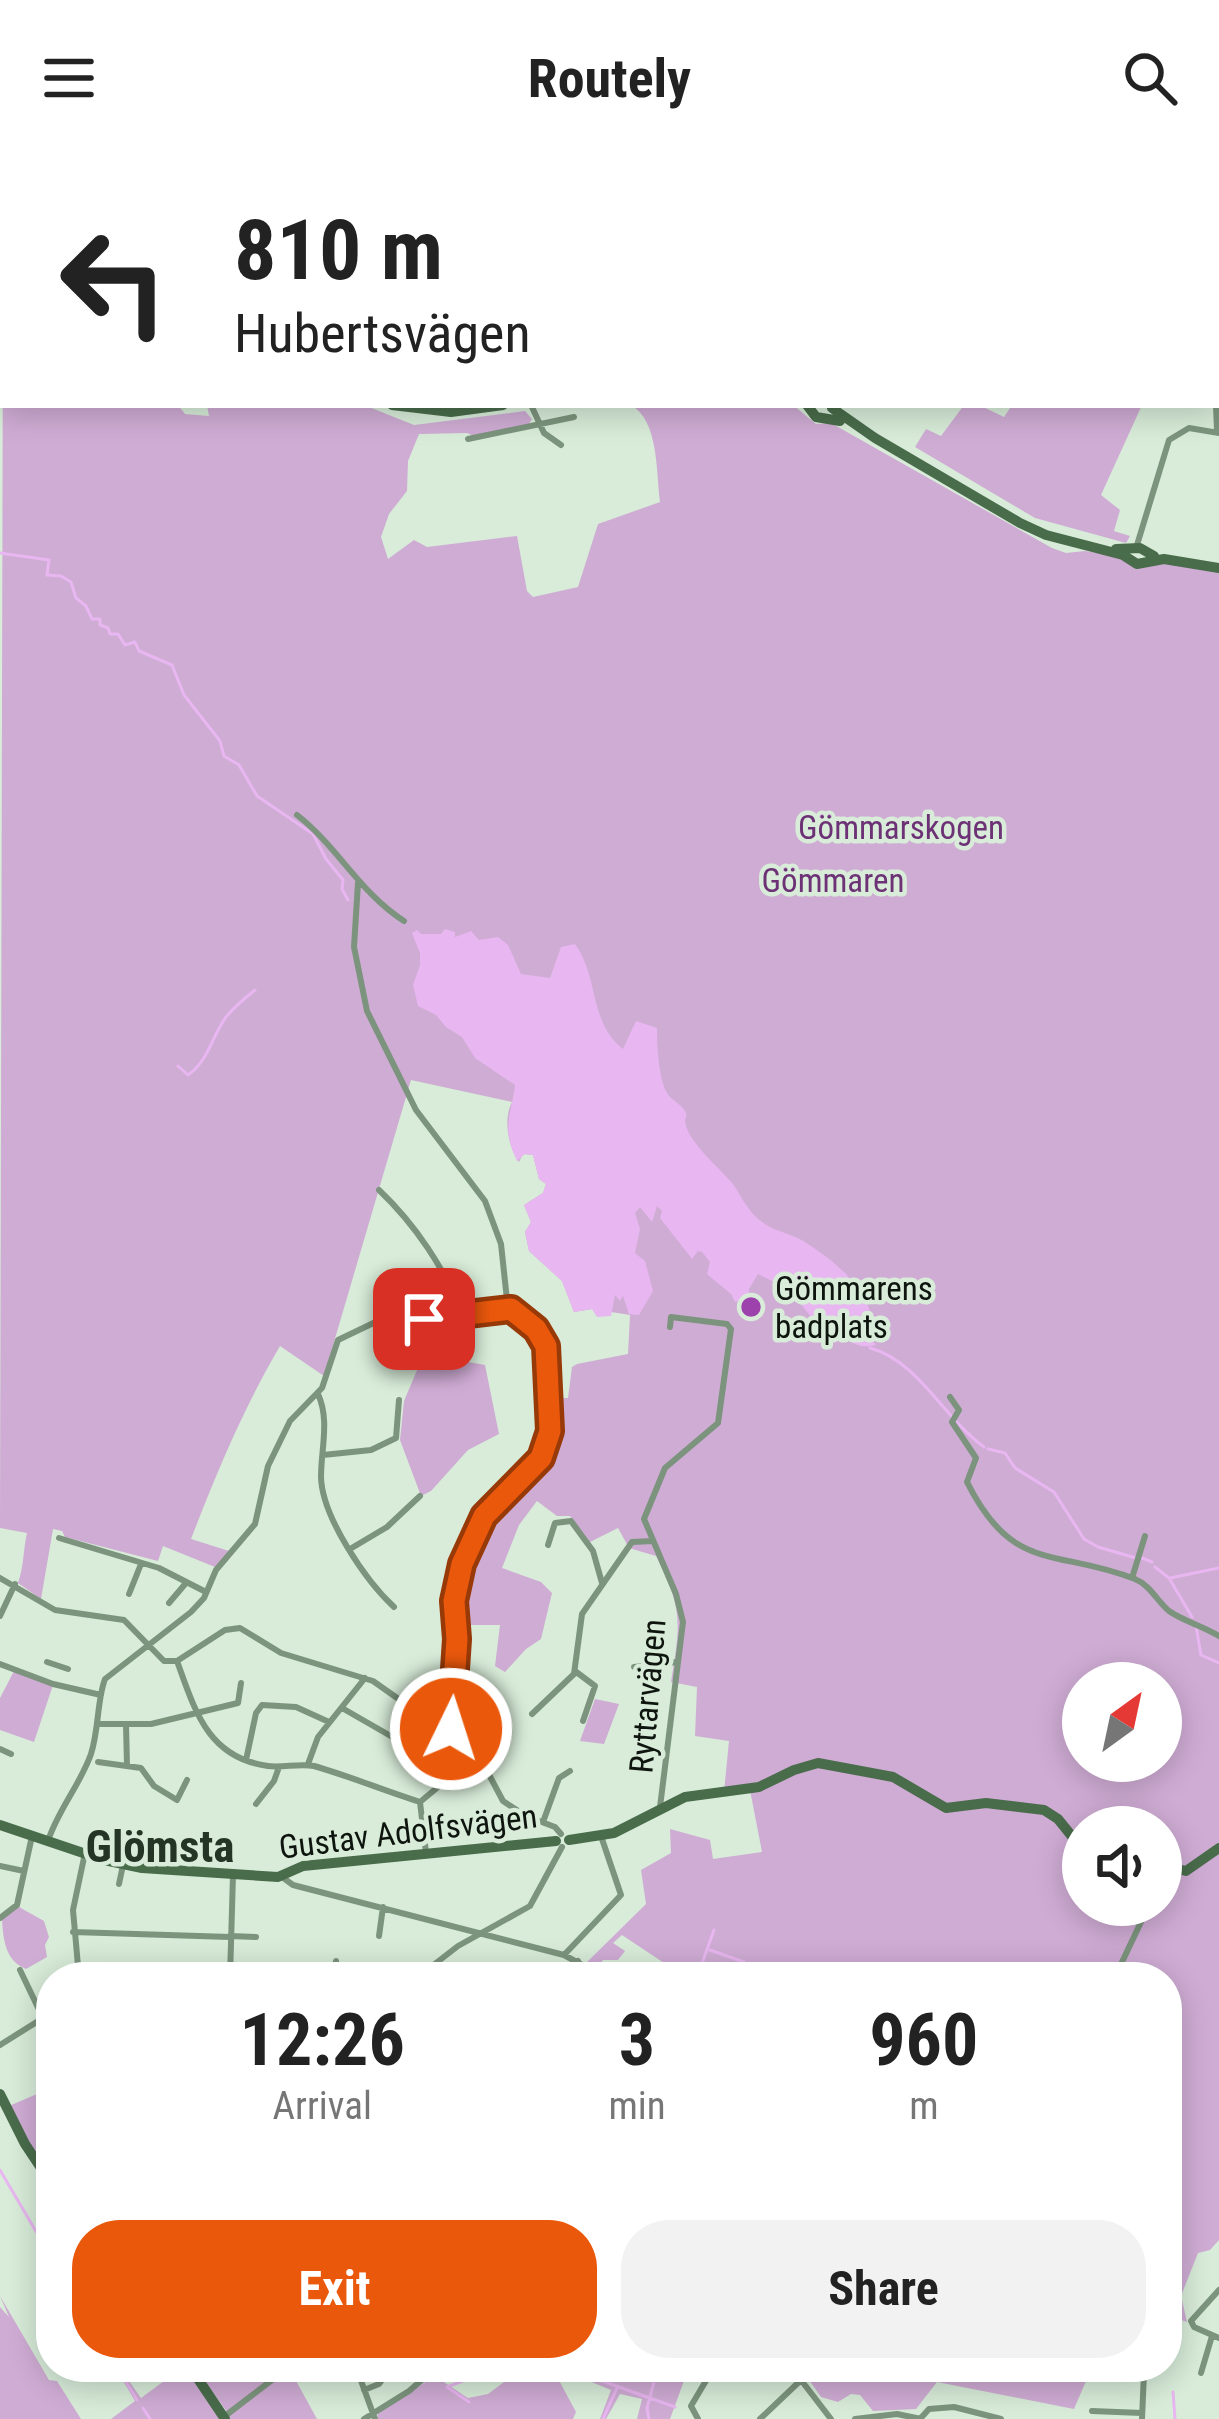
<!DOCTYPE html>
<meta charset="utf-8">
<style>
body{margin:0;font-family:"Roboto Condensed",sans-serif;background:#f2f2f2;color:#222;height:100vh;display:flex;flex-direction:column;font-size:45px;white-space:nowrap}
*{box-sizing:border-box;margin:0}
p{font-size:39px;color:#767676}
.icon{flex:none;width:66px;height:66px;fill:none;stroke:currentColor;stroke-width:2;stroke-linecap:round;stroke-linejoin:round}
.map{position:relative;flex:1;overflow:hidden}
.sheet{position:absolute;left:36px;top:1806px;width:1146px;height:420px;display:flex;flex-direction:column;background:#fff;border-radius:48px;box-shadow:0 6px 30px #0003}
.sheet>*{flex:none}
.top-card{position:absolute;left:0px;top:0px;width:1221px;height:252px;box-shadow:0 6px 30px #0003;background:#fff;color:#222;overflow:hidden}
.needle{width:78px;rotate:33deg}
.fabs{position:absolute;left:1062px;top:1506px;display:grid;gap:24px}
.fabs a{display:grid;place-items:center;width:120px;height:120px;border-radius:50%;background:#fff;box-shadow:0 6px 30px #0003;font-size:60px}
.pin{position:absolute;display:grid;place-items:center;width:102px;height:102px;color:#fff;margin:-51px;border-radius:24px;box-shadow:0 6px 18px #0006}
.me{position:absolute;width:132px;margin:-66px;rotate:4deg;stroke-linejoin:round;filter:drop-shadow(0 0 9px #0008)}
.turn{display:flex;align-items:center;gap:42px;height:252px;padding:0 36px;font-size:54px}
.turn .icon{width:156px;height:156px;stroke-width:2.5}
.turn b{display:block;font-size:84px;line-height:102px}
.eta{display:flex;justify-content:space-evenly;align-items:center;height:204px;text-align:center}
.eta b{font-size:72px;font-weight:700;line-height:84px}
.primary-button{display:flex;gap:24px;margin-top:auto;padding:24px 36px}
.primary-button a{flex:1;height:138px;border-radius:48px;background:#ea580c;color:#fff;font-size:48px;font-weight:700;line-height:138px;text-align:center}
.primary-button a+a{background:#f2f2f2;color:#222}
header{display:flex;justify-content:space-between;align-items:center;height:156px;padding:0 36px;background:#fff;font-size:54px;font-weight:700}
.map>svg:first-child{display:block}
.green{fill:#cfacd4;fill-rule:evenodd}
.water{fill:#e8b6f0}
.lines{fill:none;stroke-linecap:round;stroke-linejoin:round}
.stream{stroke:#e8b6f0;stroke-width:3}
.street{stroke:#7c947d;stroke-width:6}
.secondary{stroke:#496c4b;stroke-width:10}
.highway{stroke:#0b3612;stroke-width:15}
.route-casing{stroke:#983908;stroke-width:30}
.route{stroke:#ea580c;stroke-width:21}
.poi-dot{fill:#9d42ac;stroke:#d8ecd9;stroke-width:4.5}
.labels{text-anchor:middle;stroke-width:9;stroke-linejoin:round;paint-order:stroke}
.park-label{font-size:33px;fill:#6d3276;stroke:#d8ecd9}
.poi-label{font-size:33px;fill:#0e140e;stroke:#d8ecd9;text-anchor:start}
.street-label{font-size:33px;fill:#0e140e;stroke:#d8ecd9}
.district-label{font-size:45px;font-weight:bold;fill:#243425;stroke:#d8ecd9}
</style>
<header><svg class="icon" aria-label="menu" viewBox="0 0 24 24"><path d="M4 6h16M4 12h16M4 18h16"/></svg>Routely<svg class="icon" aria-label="search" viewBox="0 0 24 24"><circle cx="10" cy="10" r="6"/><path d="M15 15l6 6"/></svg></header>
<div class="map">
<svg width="1219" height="2263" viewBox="0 0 1219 2263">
<rect width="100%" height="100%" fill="#d8ecd9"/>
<path class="green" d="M 3,134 L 3,249 L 178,249 L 185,258 L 209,260 L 207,249 L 364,249 L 414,269 L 525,255 L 532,263 L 529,268 L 476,281 L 467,277 L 419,278 L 408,305 L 407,335 L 389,358 L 381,381 L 388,403 L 414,384 L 427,391 L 517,380 L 527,435 L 533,441 L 578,431 L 598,368 L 660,346 C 656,316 659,265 631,249 L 793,249 L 816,268 L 831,267 L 1052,392 L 1066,397 L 1085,395 L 1219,415 L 1219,2084 L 1210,2094 L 1198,2097 L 1181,2140 L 1187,2166 L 1167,2159 L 1167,1821 L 685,1821 L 622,1779 L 613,1787 L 625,1795 L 618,1804 L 603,1804 L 597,1813 L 587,1806 L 646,1748 L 641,1714 L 671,1697 L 670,1673 L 710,1684 L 713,1703 L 762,1696 L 750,1634 L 724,1636 L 729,1585 L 695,1580 L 697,1531 L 671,1526 C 680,1468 684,1455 656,1400 L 629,1392 L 618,1372 L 590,1386 L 570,1360 L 557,1360 L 537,1345 L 519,1369 L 502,1412 L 541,1426 L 552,1437 L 541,1483 L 526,1493 L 505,1516 L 495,1510 L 500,1469 L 454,1469 C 436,1384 493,1346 543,1292 L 542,1242 L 568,1242 L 572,1211 L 577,1208 L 628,1198 L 630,1159 L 592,1153 L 574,1156 L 562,1125 L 529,1095 L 525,1076 L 531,1066 L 524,1049 L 543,1037 L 546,1028 L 539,1023 L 533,999 L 523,998 L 519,1006 C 508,990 503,963 512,946 L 411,924 L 324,1220 L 280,1190 C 243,1253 217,1316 191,1383 L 229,1395 L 215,1411 L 163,1390 L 158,1405 L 65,1381 L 62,1375 L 53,1373 L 41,1443 L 18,1427 C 24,1410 23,1395 27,1377 L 0,1372 ZM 1083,1527 L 1161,1527 L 1161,1605 L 1083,1605 ZM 1083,1671 L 1161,1671 L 1161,1749 L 1083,1749 Z
M 964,249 L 979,249 L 1004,261 L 1012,249 L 1142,249 L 1101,339 L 1120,354 L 1114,375 L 1130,380 L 1126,387 L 1035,362 L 915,291 L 926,273 L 941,280 Z
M 424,1198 L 485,1209 L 499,1278 L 468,1294 L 431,1335 L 421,1340 L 400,1284 L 404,1245 Z
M 14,1515 L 53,1529 L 34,1586 L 0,1574 L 0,1542 Z
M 595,1543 L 619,1548 L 604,1588 L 580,1585 Z
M 19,1751 L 44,1765 L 49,1781 L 45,1789 L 47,1801 L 26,1813 C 5,1805 3,1782 2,1763 Z
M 51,1932 L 51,1988 L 33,1996 L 9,1950 Z
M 0,2140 L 49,2224 L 57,2225 L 81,2263 L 0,2263 L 0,2151 L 9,2161 Z
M 115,2211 L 119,2211 L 141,2242 L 183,2211 L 173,2223 L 185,2217 L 189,2219 L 222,2263 L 111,2263 L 135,2245 Z
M 194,2211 L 287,2211 L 228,2257 Z
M 439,2211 L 460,2211 L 436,2221 L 468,2242 L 488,2238 L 524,2211 L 591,2211 L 647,2225 L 654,2211 L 689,2211 L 670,2263 L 637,2263 L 642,2243 L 620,2238 L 606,2263 L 600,2263 L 611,2234 L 557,2212 L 555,2217 L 576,2256 L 573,2263 L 377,2263 L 378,2257 L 430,2223 Z
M 800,2211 L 1092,2211 L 1074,2253 L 937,2226 L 916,2253 L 873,2255 L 860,2239 L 851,2238 L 838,2246 L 821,2241 Z
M 289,2212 L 317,2263 L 230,2263 L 228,2260 Z"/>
<path class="water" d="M 445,773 L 455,776 L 455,781 L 471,775 L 479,784 L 498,781 L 508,789 L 521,818 L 550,822 L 561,791 L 575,788 C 599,821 589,867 623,893 L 636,865 L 657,872 C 657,888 658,920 667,937 C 671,944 683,949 686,957 C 687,960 685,963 685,966 C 689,988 722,1014 732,1027 C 740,1037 744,1049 755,1060 C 772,1077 792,1076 808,1088 C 837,1107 879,1139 872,1184 L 876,1189 C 854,1195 841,1179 826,1164 L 818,1170 L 790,1134 L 758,1118 L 749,1133 L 749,1141 L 735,1146 L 731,1138 L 707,1118 L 710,1106 L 702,1096 L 698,1095 L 692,1103 L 660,1062 L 662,1055 L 657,1050 L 652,1066 L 640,1051 L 635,1057 L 640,1073 L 635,1097 L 645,1105 L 653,1135 L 639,1159 L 629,1158 L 623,1140 L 620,1145 L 615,1139 L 611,1160 L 597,1161 L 592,1153 L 574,1156 L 562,1125 L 529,1095 L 525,1076 L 531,1066 L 524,1049 L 543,1037 L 546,1028 L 539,1023 L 533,999 L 525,998 L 517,1005 C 501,970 511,962 515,929 L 475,902 L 462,881 L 446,871 L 436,859 L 418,850 L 413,829 L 420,809 L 420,797 L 412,777 L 417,774 L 421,778 L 441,778 Z"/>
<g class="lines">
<path class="stream" d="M 0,397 L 49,404 L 47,419 L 61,420 L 71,426 L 76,442 L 86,450 L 92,463 L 100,463 L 100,469 L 108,472 L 110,478 L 118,478 L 125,489 L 135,486 L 139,495 L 172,509 L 184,539 L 220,585 L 224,600 L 239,609 L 257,640 L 313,678 L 326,703 L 343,724 L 342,733 L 348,744
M 178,910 L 188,919 C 209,904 212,880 226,861 C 234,851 245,842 255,834
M 870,1192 C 918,1205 941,1259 984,1291
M 988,1293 L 1005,1297 L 1015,1312 L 1054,1336 L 1084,1383 L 1098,1391 L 1136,1402
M 1142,1402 L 1152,1406
M 1155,1411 L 1169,1422 L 1192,1461
M 1170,1422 L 1219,1412
M 1196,1470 L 1201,1499 L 1219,1507
M 710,1794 L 744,1806
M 697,1821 L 714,1774
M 0,2014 L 51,2101
M 117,2211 L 137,2244
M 563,2211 L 675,2251
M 612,2216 L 612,2211
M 1173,2236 L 1175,2263
M 469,2246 L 447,2231 L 500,2211
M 143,2252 L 150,2263
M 603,2263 L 617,2232
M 649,2263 L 647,2252 L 658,2211"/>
<path class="street" d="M 1043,0 L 1052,3
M 1159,0 L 1166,3
M 1028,3 L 1029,0
M 1094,3 L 1154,0
M 1218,14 L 1219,14
M 1218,122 L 1219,121
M 531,249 L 544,277 L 561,289
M 1216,249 L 1217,276
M 468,283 L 574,261
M 1137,389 L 1169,284 L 1189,272 L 1219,277
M 297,659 C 337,690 360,737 404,765
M 358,727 L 354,791 L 367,855 L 416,954 L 485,1045 L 501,1088 L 507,1144 L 544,1186 L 550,1275 L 541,1302 L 484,1360 L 462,1408 L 453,1451 L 457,1483 L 451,1573
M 379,1034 C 418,1071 441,1110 465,1158
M 318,1238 C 330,1264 321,1293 321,1321 C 322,1361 366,1425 394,1451
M 950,1241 L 959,1254 L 952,1266 L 976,1302 L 967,1326 C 1013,1418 1055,1392 1135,1423 C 1150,1429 1157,1445 1169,1455 C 1183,1465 1203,1470 1219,1480
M 323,1299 L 371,1294 L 396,1282 L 399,1244
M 59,1382 L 159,1412 L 206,1436
M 548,1389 L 555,1367 L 571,1365 L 593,1395 L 602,1427
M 350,1393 L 387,1371 L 420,1340
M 0,1422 L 55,1454 L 124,1464 L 164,1505 L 177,1505 L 225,1474 L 240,1472 L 281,1497 L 373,1525 L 407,1549 L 451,1573 L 486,1613 L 503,1645 L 526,1660 L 555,1671 L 561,1678
M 1132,1422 L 1145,1380
M 129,1438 L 141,1408
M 169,1447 L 186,1427
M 0,1460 L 15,1428
M 177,1505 C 195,1555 208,1602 268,1610 C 283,1612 299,1607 314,1610 C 349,1620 385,1635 420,1646
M 47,1506 L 68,1513
M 0,1508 L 53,1528 L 101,1539
M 634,1511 L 677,1506
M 575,1515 L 595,1530 L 583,1565
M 342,1552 L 422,1598 L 450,1621
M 532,1558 L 574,1518 L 582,1458 L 632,1386 L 653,1385
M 99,1568 L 151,1568 L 238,1547 L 241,1527
M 126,1569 L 127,1610
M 0,1593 L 11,1598
M 246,1604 L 256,1557 L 262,1549 L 296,1551 L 329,1566
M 98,1606 L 141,1612 L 154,1630 L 177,1644 L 187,1624
M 308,1608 L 318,1581 L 365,1522
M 256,1648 L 274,1625 L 279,1611
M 660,1651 L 683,1466 L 676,1438 L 644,1363 L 665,1312 L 718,1267 L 731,1173 L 727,1168 L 671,1161 L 670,1171
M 543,1666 L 559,1622 L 570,1615
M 48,1685 C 58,1654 80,1629 91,1598 C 99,1573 97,1544 105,1523 L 191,1456 L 204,1442 L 216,1414 L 255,1368 L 268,1310 L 290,1265 L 322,1232 L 338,1184 L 386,1161 L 424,1163 L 511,1153
M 426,1697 L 420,1646 L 502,1578
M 113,1707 L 124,1678
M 0,1710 L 24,1715
M 282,1721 L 293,1729 L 564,1799 L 604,1821
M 119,1728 L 123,1709
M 0,1762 L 17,1749 L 32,1680
M 73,1776 L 230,1781
M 230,1780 L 256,1781
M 379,1780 L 383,1751
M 564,1799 L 621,1739 L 601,1680
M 430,1811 L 438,1821
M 20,1814 L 43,1862
M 79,1821 L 73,1754 L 85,1697
M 230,1821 L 233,1719
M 257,1821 L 284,1821
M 334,1821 L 336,1805
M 369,1821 L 369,1814
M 418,1821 L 458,1790 L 530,1750 L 562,1691
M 561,1821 L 578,1805
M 1115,1821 L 1149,1749
M 0,1889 L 51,1857
M 1219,2134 L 1191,2165 L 1194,2171 L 1219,2182
M 1167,2176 L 1169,2177
M 356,2211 L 375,2263
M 791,2211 L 831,2263
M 1123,2211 L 1144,2216 L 1142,2263
M 1201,2217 L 1212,2180
M 364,2234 L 379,2228 L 390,2213
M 1092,2255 L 1142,2257
M 225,2260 L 289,2211
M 364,2263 L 409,2235 L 437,2211
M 698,2263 L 691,2250 L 707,2223
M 760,2263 L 800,2225
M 855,2263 L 897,2258 L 921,2263
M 920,2263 L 929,2253 L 954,2251 L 1001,2263"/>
<path class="secondary" d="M 367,0 L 368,3
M 650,0 L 652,3
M 408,3 L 411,0
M 661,3 L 662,0
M 969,3 L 970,0
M 392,249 L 451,256 L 503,249
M 807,249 L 816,261 L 840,265
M 832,252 L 875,282 L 1020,367 L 1046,379 L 1123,399 L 1137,408 L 1164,403 L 1219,412
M 1116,393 L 1140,392 L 1154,400
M 0,1669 L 104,1704 L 142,1712 L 278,1721 L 303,1710 L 556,1685
M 569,1684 L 614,1677 L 685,1641 L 759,1631 L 794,1614 L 818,1607 L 893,1621 L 946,1652 L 986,1647 L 1044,1654 L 1058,1663 L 1083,1694
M 1161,1709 L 1186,1715 L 1219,1692
M 0,1938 L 25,1988 L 51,2027
M 190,2211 L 225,2263"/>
<path class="highway" d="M 154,3 L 162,0
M 176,3 L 185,0
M 218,3 L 229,0
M 255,3 L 273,0
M 334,3 L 360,3
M 433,3 L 468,0
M 0,89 L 3,87
M 0,109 L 3,107"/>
</g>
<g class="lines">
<defs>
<path id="route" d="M 424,1163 L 511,1153 L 536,1173 L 546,1190 L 550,1275 L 541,1302 L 484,1360 L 462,1408 L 454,1445 L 457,1483 L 451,1573"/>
</defs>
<use href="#route" class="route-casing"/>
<use href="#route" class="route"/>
</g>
<circle class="poi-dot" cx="751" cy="1151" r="12"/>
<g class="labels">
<g class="park-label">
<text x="901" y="683">Gömmarskogen</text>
<text x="833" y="736">Gömmaren</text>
</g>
<g class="poi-label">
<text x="775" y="1144">Gömmarens<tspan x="775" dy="38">badplats</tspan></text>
</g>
<g class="street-label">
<text transform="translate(647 1540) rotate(-85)" y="12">Ryttarvägen</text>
<text transform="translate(408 1675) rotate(-7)" y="12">Gustav Adolfsvägen</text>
</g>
<g class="district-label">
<text x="160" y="1706">Glömsta</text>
</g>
</g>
</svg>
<div class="fabs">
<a><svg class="needle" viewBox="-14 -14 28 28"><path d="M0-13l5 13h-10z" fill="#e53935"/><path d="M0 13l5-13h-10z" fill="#767676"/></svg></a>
<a><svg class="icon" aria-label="sound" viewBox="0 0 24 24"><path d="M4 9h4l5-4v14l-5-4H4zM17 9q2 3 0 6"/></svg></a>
</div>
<div class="pin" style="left:424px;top:1163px;background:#d93025"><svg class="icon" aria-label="arrive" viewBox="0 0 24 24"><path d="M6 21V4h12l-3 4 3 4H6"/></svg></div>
<svg class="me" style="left:451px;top:1573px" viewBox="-20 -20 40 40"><circle r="17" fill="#ea580c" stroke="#fff" stroke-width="3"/><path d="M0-11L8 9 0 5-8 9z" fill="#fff"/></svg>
<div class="top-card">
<div class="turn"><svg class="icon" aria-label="left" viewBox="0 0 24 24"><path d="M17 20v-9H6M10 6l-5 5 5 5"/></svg><div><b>810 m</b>Hubertsvägen</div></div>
</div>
<section class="sheet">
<div class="eta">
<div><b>12:26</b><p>Arrival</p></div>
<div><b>3</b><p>min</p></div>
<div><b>960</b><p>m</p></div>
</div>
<div class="primary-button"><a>Exit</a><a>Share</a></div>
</section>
</div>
